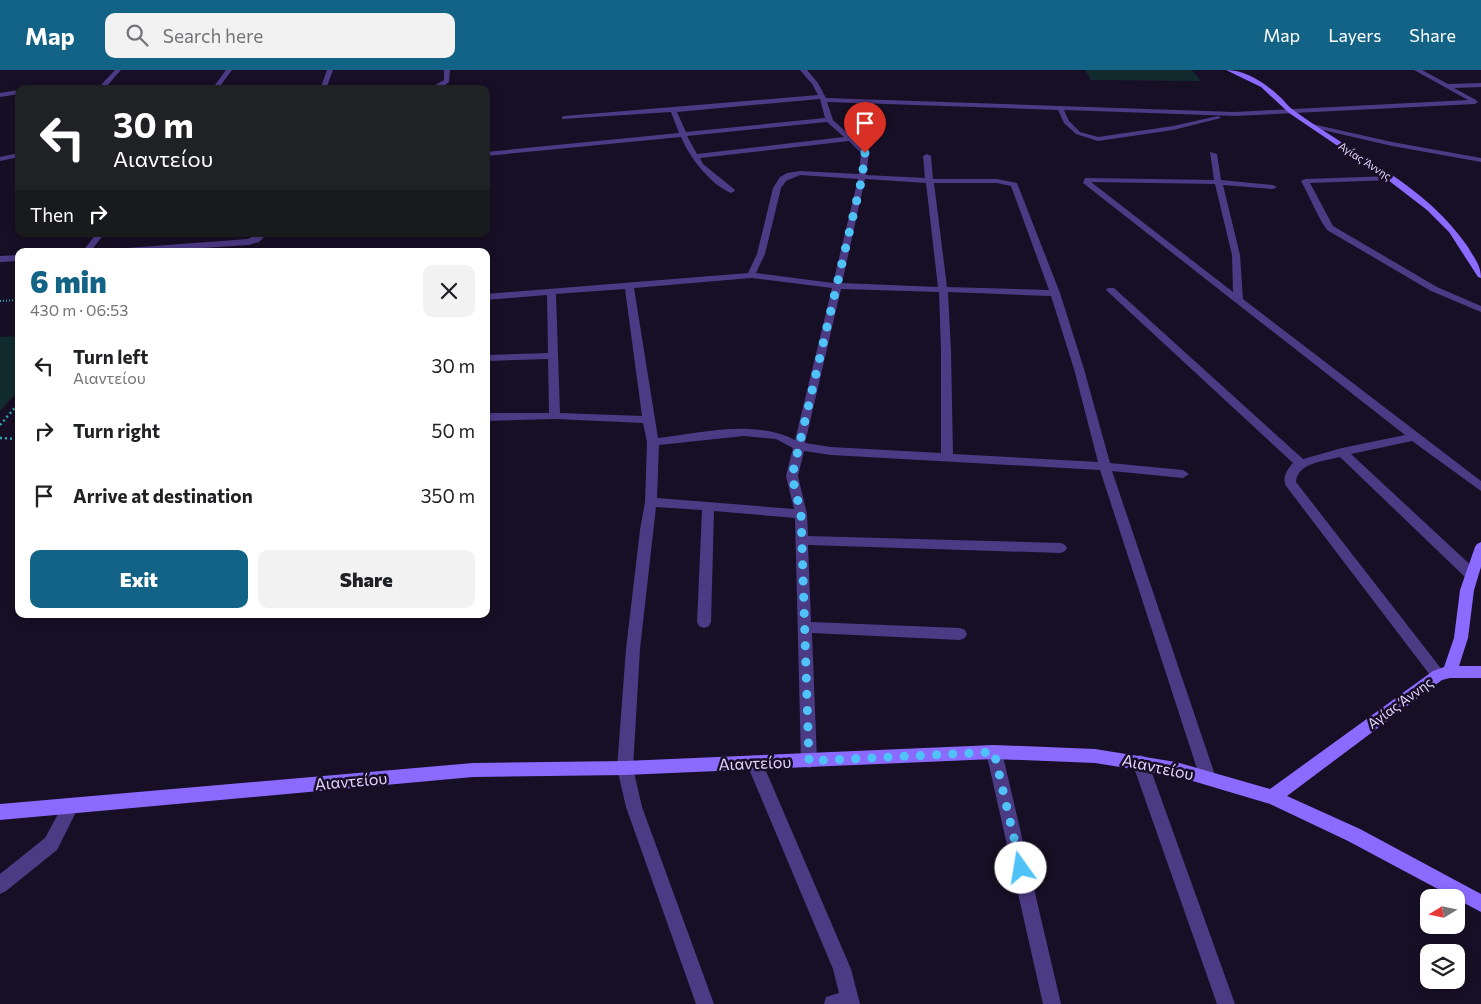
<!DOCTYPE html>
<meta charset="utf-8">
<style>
body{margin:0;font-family:Commissioner,sans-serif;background:#f2f2f2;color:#202124;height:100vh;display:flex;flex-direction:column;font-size:19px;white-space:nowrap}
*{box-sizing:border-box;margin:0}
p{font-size:16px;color:#757577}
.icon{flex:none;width:28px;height:28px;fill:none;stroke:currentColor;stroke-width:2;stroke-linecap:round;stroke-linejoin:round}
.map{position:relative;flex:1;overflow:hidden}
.details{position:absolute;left:15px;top:178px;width:475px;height:370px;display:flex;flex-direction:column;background:#fff;border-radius:10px;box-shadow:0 2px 8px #0003}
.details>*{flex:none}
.top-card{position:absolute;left:15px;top:15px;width:475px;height:152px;border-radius:10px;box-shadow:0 2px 8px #0003;background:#202124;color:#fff;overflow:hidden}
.needle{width:32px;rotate:260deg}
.controls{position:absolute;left:1420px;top:819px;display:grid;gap:10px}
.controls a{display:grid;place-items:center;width:45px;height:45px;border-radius:10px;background:#fff;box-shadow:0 2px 8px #0003;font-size:25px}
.pin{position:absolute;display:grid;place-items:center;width:42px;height:42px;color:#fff;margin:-51px -21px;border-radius:50% 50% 50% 0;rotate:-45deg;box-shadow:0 0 5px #0007}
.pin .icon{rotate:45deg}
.me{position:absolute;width:55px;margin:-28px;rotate:347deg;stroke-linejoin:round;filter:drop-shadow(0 0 4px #0008)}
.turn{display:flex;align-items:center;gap:18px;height:105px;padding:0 15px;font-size:22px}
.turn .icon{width:65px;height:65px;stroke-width:2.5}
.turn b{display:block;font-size:35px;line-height:42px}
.then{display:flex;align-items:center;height:48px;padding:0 15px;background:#0003;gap:10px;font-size:19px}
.round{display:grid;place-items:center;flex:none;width:52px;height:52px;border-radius:10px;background:#f2f2f2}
.headline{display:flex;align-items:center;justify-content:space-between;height:85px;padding:0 15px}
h1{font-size:30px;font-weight:800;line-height:38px;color:#126386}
.primary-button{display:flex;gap:10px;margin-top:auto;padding:10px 15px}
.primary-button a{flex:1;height:58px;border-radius:10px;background:#126386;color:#fff;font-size:20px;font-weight:800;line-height:58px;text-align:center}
.primary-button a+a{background:#f2f2f2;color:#202124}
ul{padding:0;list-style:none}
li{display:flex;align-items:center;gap:15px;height:65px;padding:0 15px}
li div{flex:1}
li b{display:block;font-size:19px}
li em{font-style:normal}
header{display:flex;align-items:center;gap:30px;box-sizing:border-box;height:70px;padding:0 25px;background:#126386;color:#fff}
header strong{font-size:24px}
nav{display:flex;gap:28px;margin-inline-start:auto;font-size:18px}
.search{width:350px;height:45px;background:#f2f2f2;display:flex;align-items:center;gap:12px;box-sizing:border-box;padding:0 18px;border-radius:10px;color:#757577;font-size:19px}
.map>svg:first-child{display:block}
.green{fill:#122b2f}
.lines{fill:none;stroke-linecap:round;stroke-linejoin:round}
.path-far1{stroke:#2fa6b7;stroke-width:2;stroke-dasharray:1 2;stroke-linecap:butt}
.path{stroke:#2fa6b7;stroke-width:2.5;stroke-dasharray:2 3;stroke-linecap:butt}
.street{fill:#4b3a84;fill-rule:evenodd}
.secondary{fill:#8a6aff;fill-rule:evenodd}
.route{stroke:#4fc3f7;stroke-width:9;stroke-dasharray:0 16.2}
.labels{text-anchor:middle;stroke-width:5;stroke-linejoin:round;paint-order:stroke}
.far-street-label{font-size:11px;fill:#e0d3ff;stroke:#170f25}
.street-label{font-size:14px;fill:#e0d3ff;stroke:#170f25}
.near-street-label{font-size:16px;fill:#e0d3ff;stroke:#170f25}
</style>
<header>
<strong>Map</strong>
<div class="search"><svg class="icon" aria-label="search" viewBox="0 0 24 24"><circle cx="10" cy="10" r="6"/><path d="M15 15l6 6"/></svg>Search here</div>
<nav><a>Map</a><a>Layers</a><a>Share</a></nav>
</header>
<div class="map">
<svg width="1481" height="934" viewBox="0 0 1481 934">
<rect width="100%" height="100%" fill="#170f25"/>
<path class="green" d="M 1085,0 L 1192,0 L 1201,11 L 1091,10 Z
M 19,266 L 19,320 L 0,341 L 0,267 Z"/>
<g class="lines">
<path class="path-far1" d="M 0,231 L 19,230"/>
<path class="path" d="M 0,355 L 19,333
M 0,368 L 19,369"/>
<path class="street" d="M 115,0 L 121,0 L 104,19 L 97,19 Z
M 226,0 L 232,0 L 218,19 L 212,19 Z
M 327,0 L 333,0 L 326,19 L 320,19 Z
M 444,0 L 450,0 L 449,12 L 443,17 L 428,19 L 444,10 Z
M 800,0 L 807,0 L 818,13 L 826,28 L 1235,42 L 1468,30 L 1414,0 L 1422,0 L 1448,14 L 1481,13 L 1481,17 L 1454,18 L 1476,30 L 1478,32 L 1475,34 L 1235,46 L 1064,40 L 1069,51 L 1080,62 L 1098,67 L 1173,56 L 1218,46 L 1221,48 L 1173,60 L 1098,71 L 1076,64 L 1064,53 L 1058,40 L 827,32 L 833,50 L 869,83 L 866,105 L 925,108 L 923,86 L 927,84 L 931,86 L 933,109 L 997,109 L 1017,113 L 1060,223 L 1084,299 L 1110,393 L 1183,400 L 1189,404 L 1183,408 L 1112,401 L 1216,708 L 1214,713 L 1208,715 L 1202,713 L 1200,708 L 1100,400 L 831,385 L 804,381 L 798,406 L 807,444 L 808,466 L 1061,473 L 1065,475 L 1067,478 L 1065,481 L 1061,483 L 808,475 L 811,552 L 960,558 L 965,560 L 967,564 L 965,568 L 960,570 L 812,563 L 817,691 L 814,696 L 809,698 L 804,696 L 801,691 L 795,448 L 714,441 L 711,552 L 709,556 L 704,558 L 699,556 L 697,552 L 702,440 L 656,437 L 640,579 L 633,698 L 642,737 L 714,934 L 696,934 L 626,737 L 617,698 L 626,579 L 640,460 L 645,432 L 647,372 L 643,353 L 555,349 L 486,351 L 486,343 L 549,343 L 548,289 L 486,291 L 486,285 L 548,283 L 547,225 L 486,230 L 486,224 L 748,203 L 757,184 L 773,118 L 780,107 L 787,103 L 800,101 L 859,104 L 861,83 L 849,71 L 700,88 L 703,94 L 734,119 L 735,121 L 731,123 C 711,115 689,87 681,67 L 486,86 L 486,82 L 679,63 L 671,42 L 562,49 L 562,47 L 564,46 L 818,25 L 812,14 ZM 820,29 L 825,48 L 686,62 L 677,42 ZM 827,52 L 844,67 L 697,84 L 687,66 ZM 800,105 L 858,109 L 833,213 L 756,203 L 765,184 L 781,118 L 786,111 ZM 865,109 L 926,113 L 938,217 L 842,213 ZM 934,113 L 997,113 L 1011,116 L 1049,220 L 947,217 ZM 751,208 L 832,218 L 795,370 C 753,349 702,363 658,368 L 634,218 ZM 625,219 L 642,346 L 560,343 L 556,224 ZM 841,219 L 939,222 L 941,281 L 941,383 L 831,377 L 805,373 ZM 948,222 L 1051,226 L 1074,299 L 1098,392 L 953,384 L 951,281 ZM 744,366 L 776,369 L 793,378 L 786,406 L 794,439 L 657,428 L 659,375 Z
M 19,20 L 19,24 L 0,27 L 0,23 Z
M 1312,54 L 1392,72 L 1481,88 L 1481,92 L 1392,76 L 1310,57 L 1309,56 Z
M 1210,82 L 1217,84 L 1221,110 L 1273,115 L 1277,117 L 1273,119 L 1223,115 L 1240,185 L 1243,229 L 1481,411 L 1481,421 L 1412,371 L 1351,384 L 1476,500 L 1478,504 L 1476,508 L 1466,508 L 1340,387 C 1324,391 1297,393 1296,412 L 1443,601 L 1445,605 L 1443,609 L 1438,611 L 1433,609 L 1286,416 C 1282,408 1287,399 1293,393 L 1106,220 L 1108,218 L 1114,218 L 1303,389 L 1342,378 L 1405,365 L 1083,113 L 1085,108 L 1088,108 L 1214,110 ZM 1091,112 L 1215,114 L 1232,185 L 1233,222 Z
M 19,83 L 19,87 L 0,91 L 0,87 Z
M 1391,106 L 1395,108 L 1394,110 L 1310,113 L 1333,156 L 1437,217 L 1481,236 L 1481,242 L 1431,221 L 1327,160 C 1317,146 1310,127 1301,111 L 1305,109 Z
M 96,164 L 104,164 L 91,181 L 83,181 Z
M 258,164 L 267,164 L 259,172 L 248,175 L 158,181 L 123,181 L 127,178 L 248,169 Z
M 19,185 L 19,191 L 0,192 L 0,186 Z
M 994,675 L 999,677 L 1002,682 L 1061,934 L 1043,934 L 986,682 L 989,677 Z
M 754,685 L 760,687 L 851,899 L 860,934 L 824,934 L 826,927 L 839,923 L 833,899 L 746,692 L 748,687 Z
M 1140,685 L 1146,687 L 1148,692 L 1235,934 L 1217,934 L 1132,692 L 1134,687 Z
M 71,728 L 77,731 L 79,736 L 57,780 L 6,821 L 0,824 L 0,804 L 45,768 L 65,731 Z"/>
<path class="secondary" d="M 1226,0 C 1246,0 1265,13 1279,26 C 1285,31 1289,38 1296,42 C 1354,84 1427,116 1468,177 C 1474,188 1481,195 1481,208 L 1478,207 L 1449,162 L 1427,140 L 1388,110 L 1289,43 L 1261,17 Z
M 1481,472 L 1481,497 L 1474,520 L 1468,568 L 1459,596 L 1481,596 L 1481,608 L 1450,608 L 1442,610 L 1287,726 L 1360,759 L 1481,824 L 1481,842 L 1348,771 L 1270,734 L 1176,706 L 1095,693 L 994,689 L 625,705 L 473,707 L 0,750 L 0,734 L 473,693 L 625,691 L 994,675 L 1095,679 L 1176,692 L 1270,719 L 1433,601 L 1444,597 L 1454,568 L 1460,520 L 1475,477 L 1477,474 Z"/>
</g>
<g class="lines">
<path class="route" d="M 865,83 L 862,108 L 792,406 L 801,444 L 809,691 L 994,682 L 1021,798"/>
</g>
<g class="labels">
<g class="far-street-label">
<text transform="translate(1365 91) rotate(33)" y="4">Αγίας Άννης</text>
</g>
<g class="street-label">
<text transform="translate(1400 633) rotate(-36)" y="5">Αγίας Άννης</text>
</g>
<g class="near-street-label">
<text transform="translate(755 693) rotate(-2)" y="6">Αιαντείου</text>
<text transform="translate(1158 697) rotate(12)" y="6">Αιαντείου</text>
<text transform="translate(351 711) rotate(-5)" y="6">Αιαντείου</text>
</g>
</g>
</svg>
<div class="controls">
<a><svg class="needle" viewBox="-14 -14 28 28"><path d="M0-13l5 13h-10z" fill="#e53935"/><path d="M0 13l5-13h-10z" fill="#757577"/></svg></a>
<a><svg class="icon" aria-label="layers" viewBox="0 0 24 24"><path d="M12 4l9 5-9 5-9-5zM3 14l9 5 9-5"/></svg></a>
</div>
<div class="pin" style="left:865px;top:83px;background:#d93025"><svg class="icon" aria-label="arrive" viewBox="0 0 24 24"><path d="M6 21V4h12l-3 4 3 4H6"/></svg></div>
<svg class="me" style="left:1021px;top:798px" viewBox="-20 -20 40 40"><circle r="19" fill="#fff"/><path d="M0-13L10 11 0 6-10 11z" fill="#4fc3f7"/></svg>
<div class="top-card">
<div class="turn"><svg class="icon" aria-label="left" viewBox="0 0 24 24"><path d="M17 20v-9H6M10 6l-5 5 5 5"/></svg><div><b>30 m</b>Αιαντείου</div></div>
<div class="then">Then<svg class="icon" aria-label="right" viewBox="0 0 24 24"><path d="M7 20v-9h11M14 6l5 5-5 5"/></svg></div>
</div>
<section class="details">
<div class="headline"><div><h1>6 min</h1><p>430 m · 06:53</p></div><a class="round"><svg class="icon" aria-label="close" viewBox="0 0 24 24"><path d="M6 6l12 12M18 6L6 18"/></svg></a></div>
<ul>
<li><svg class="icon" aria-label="left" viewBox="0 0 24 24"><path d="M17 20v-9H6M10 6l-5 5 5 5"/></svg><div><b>Turn left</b><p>Αιαντείου</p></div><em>30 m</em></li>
<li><svg class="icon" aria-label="right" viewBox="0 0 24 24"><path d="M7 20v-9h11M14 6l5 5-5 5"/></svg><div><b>Turn right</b></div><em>50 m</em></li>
<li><svg class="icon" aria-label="arrive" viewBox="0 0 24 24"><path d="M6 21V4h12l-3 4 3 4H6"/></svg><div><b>Arrive at destination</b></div><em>350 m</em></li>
</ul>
<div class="primary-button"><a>Exit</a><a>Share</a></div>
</section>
</div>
